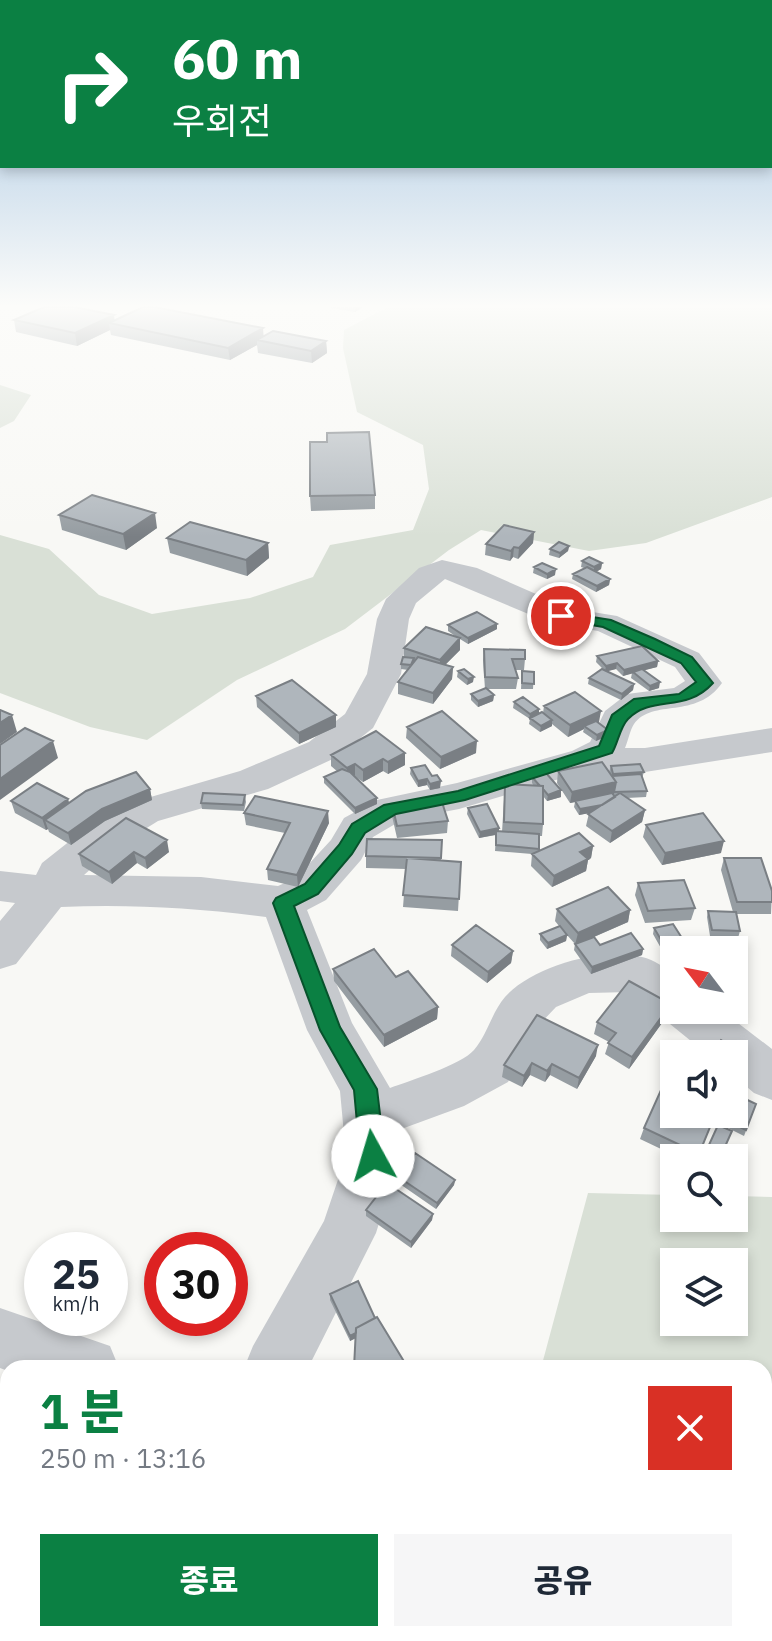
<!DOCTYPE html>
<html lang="ko">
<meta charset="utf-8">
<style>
body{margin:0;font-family:"IBM Plex Sans","Noto Sans KR",sans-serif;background:#f6f6f7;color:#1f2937;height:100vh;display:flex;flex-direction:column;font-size:30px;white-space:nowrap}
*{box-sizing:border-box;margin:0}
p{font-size:26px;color:#747a83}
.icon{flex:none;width:44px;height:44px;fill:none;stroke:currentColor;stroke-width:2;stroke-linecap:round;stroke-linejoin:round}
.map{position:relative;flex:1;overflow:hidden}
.drawer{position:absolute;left:0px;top:1360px;width:772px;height:282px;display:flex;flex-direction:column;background:#fff;border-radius:24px 24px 0 0;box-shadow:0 4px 12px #0003}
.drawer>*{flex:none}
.top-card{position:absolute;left:0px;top:0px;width:772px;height:168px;box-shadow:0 4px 12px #0003;background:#0b8043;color:#fff;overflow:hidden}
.needle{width:52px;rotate:302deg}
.controls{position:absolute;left:660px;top:936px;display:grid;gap:16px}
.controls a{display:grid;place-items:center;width:88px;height:88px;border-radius:0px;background:#fff;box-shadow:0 4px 12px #0003;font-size:40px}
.speed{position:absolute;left:24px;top:1232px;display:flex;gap:16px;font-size:40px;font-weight:700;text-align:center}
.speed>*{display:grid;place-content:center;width:104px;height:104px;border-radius:50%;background:#fff;box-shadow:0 4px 12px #0003;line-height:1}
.speed small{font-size:20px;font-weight:400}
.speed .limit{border:12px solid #d22;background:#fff;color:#111}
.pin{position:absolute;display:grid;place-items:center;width:68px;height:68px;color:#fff;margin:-34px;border:4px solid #fff;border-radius:50%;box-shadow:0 2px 8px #0007}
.me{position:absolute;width:88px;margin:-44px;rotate:354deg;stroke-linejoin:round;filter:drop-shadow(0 0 6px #0008)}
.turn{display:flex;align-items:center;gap:28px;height:168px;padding:0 40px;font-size:36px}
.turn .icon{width:104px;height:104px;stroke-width:2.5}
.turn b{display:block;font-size:56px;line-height:68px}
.round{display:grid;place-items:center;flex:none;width:84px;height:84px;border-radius:0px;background:#f6f6f7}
.overview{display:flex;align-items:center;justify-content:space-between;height:136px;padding:0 40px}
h1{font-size:48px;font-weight:800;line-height:60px;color:#0b8043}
.action{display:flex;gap:16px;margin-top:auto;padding:16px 40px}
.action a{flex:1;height:92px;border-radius:0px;background:#0b8043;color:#fff;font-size:32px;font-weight:800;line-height:92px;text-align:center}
.action a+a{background:#f6f6f7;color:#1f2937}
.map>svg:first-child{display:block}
.green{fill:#d9e0d6;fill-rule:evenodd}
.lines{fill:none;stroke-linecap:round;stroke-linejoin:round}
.minor{fill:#c6c9cd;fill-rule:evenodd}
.wall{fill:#969da2}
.shaded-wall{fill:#7a7f84}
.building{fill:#afb6bc;stroke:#7a7f84;stroke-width:2}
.route{fill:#0b8043;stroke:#07532c;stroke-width:2}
</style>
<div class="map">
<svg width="772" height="1641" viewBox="0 0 772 1641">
<rect width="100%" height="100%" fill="#f8f8f5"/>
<path class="green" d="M 388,307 L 772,307 L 772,497 L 646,543 L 589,551 L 481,530 L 449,550 L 345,629 L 237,680 L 147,740 L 90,727 L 0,693 L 0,535 L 49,549 L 99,595 L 152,614 L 250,598 L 313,577 L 330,545 L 413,530 L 429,489 L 423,445 L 357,412 L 343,348 L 344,330 Z
M 0,385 L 31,395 L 14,421 L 0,428 Z
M 588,1193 L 674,1195 L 674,1218 L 734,1218 L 734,1196 L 772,1197 L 772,1534 L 764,1528 L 764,1368 L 541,1368 ZM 674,1262 L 734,1262 L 734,1322 L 674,1322 Z"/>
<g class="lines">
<path class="minor" d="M 442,560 L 477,568 L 568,608 L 617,616 L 699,653 L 722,683 C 696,720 653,698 634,724 C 630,730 628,741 625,748 L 645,748 L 772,728 L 772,752 L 645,772 L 586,771 L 459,809 L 402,820 L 373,837 L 361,860 L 326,900 L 307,910 L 352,1023 L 390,1088 C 409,1081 461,1065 474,1050 C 487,1035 492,1012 505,997 C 533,966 601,947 642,957 C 655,960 664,967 674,975 L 674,1010 L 721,1010 L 772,1049 L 772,1100 L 754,1093 L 734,1076 L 734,1054 L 707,1054 L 670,1024 L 667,1016 L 657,1013 L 630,992 L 589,993 L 556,1007 L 537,1027 L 508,1082 L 464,1106 L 396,1131 L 400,1156 L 376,1233 L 308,1368 L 244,1368 L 253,1346 L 324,1221 L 346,1156 L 340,1091 L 307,1030 L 266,917 C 198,908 130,904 61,907 L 16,964 L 0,969 L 0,921 L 15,903 L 0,901 L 0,871 L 36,875 L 42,863 L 85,829 L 130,803 L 240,771 L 309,742 L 345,714 L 367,674 L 377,619 L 386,599 L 419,568 ZM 445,579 L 550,623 L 598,631 L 675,667 L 685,681 L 674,688 L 627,694 L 605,711 L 590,742 L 572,751 L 457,783 L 377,800 L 344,818 L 331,840 L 296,878 L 278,886 L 201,877 L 84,875 L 113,849 L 158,821 L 268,789 L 335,758 L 373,728 L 401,674 L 409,619 L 416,603 Z
M 0,1308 L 110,1346 L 119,1368 L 8,1368 L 8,1371 L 0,1368 Z
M 545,1634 L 623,1634 L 626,1641 L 548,1641 Z"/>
</g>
<path class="wall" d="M 326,307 L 363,307 L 355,312 Z
M 14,320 L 115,320 L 264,336 L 326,341 L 327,353 L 312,363 L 258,353 L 257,345 L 230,360 L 111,335 L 110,330 L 77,346 L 16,332 Z
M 375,495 L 375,509 L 311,511 L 310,496 Z
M 59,515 L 157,528 L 126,550 L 62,530 Z
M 534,532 L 533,543 L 518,559 L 513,557 L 510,561 L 485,555 L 486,544 Z
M 167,538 L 268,543 L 269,558 L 247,576 L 170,553 Z
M 569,546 L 568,551 L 559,558 L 549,555 L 550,549 Z
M 582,561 L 602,563 L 601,569 L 596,572 L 610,579 L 609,585 L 596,592 L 572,579 L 573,574 L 584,568 L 581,567 Z
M 534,567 L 555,575 L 547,579 L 533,573 Z
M 497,624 L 497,629 L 468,644 L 460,639 L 460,650 L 445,665 L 453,667 L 452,679 L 433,704 L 398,694 L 398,682 L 408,670 L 401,669 L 401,664 L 404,657 L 404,648 L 458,638 L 448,631 L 448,625 Z
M 484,649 L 525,659 L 524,670 L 515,670 L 518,678 L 516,689 L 487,689 L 494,695 L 493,701 L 478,707 L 471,700 L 471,694 L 485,689 L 483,660 Z
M 597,656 L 658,661 L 657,667 L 644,670 L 659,688 L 649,691 L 631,678 L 632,673 L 623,676 L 616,669 L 606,671 L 634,684 L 633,690 L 621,700 L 588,684 L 589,678 L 605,671 L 596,662 Z
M 458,671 L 473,682 L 467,685 L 457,677 Z
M 522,671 L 534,672 L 533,689 L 521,689 Z
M 256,696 L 336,727 L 299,744 L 257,707 Z
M 514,702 L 539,709 L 539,714 L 543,713 L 544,706 L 599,723 L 607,736 L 596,741 L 583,732 L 584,729 L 568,737 L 552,724 L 552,726 L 540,732 L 529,724 L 530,719 L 513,708 Z
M 407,727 L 476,753 L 440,769 L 406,738 Z
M 376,731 L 405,765 L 388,774 L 383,771 L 363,782 L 354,776 L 377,804 L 355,814 L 324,783 L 324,777 L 338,772 L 331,766 L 331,755 Z
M 611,766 L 644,772 L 642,778 L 647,791 L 646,797 L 627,798 L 645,810 L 642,822 L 610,843 L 586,826 L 589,813 L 579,815 L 574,807 L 575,802 L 570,803 L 557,783 L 558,771 L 609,772 Z
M 411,768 L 432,776 L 440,788 L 430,790 L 427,785 L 418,787 L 410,774 Z
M 532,777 L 561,790 L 561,797 L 547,801 L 543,796 L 543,824 L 542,836 L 539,836 L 539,851 L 593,846 L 591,858 L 588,860 L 586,871 L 552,887 L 531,866 L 532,854 L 495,851 L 496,835 L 479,838 L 467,814 L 468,808 L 499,831 L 502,832 L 505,784 L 534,786 L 532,783 Z
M 150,789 L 152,800 L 105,821 L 71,845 L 49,832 L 48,829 L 46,830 L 15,813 L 11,801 L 68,799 L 69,803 Z
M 245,795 L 246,802 L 244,811 L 202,809 L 201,803 Z
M 392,804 L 448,821 L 447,833 L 397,838 L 392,816 Z
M 244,813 L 329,823 L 298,887 L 268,880 L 267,869 L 285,833 L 246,825 Z
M 126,818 L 169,852 L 147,869 L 137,863 L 112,884 L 82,866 L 79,854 Z
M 646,825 L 721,853 L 662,865 L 643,837 Z
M 442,840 L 441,861 L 461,862 L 458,911 L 403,907 L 406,869 L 366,868 L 366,856 Z
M 724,858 L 772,891 L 771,914 L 736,914 L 740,931 L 738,938 L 710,936 L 707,917 L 708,911 L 733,912 L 721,870 Z
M 638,883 L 695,908 L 691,920 L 645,923 L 635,895 Z
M 557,909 L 630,910 L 628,922 L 594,937 L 600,945 L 643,949 L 642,955 L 591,974 L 574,950 L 575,944 L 567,935 L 566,941 L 547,949 L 540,940 L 540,934 L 559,926 L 555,921 Z
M 654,928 L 689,949 L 667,959 L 653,934 Z
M 452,945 L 513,951 L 511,963 L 487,983 L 451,956 Z
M 333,969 L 396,977 L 438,1007 L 437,1019 L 384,1047 L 334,981 Z
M 667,1016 L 629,1069 L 605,1054 L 609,1042 L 594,1034 L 597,1022 Z
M 596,1056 L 577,1089 L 550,1075 L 545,1082 L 530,1075 L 522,1087 L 502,1077 L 504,1065 Z
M 756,1104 L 744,1136 L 724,1126 L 729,1114 Z
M 715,1115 L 698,1158 L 680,1158 L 640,1139 L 644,1128 Z
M 397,1176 L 455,1180 L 454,1185 L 436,1209 L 397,1182 Z
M 366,1210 L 433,1214 L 432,1220 L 411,1248 L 366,1216 Z
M 330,1294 L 375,1318 L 356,1338 L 350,1341 L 330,1300 Z"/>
<path class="shaded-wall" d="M 355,307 L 363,307 L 355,312 Z
M 114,315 L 115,324 L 109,323 L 110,330 L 77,346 L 75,333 Z
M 263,328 L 264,341 L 257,340 L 257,345 L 230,360 L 228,348 Z
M 326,341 L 327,353 L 312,363 L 311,351 Z
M 155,513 L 157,528 L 126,550 L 123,534 Z
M 534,532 L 533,543 L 518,559 L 519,548 Z
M 268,543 L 269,558 L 247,576 L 246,560 Z
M 569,546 L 568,551 L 559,558 L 560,553 Z
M 514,547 L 513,557 L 510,561 L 511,551 Z
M 602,563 L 601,569 L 594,573 L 594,567 Z
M 556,569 L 555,575 L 547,579 L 547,574 Z
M 610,579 L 609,585 L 596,592 L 597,586 Z
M 497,624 L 497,629 L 468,644 L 468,638 Z
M 460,638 L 460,650 L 439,671 L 440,660 Z
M 658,661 L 657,667 L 623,676 L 624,670 Z
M 617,663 L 616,669 L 605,672 L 606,666 Z
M 453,667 L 452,679 L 433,704 L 433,693 Z
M 474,677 L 473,682 L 467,685 L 468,679 Z
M 660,682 L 659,688 L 649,691 L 650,686 Z
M 634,684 L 633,690 L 621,700 L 622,694 Z
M 494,695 L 493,701 L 478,707 L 478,701 Z
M 539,709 L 539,715 L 529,720 L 530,714 Z
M 601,711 L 599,722 L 584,726 L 584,729 L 568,737 L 570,725 Z
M 12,715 L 17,732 L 0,744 L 0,723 Z
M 336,715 L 336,727 L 299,744 L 299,733 Z
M 552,720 L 552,726 L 540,732 L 541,726 Z
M 608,730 L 607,736 L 596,741 L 597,735 Z
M 53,741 L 58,758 L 0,800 L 0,779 Z
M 477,741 L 476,753 L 440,769 L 441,757 Z
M 405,753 L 405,765 L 388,774 L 388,762 Z
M 383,759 L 383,771 L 363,782 L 363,770 Z
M 355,764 L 355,775 L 347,780 L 347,768 Z
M 427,779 L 427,785 L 418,787 L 418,781 Z
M 441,781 L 440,788 L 430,790 L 430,784 Z
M 616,782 L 614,794 L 570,803 L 572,792 Z
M 150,789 L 152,800 L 105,821 L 71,845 L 68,833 L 102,809 Z
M 561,790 L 561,797 L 547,801 L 548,795 Z
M 377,798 L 377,804 L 355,814 L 355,808 Z
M 68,799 L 71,811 L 45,820 L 48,829 L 46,830 L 42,818 Z
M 614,803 L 612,809 L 579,815 L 580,809 Z
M 645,810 L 642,822 L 610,843 L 612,831 Z
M 328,811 L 329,823 L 298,887 L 297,875 Z
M 499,828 L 499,834 L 479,838 L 480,832 Z
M 167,840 L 169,852 L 147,869 L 145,858 Z
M 724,841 L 721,853 L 662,865 L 665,853 Z
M 593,846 L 591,858 L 588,860 L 586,871 L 552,887 L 554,876 L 580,852 Z
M 134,852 L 137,863 L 112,884 L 109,872 Z
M 630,910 L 628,922 L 575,945 L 578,933 Z
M 567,935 L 566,941 L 547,949 L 548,943 Z
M 643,949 L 642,955 L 591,974 L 592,967 Z
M 513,951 L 511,963 L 487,983 L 488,972 Z
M 674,952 L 674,958 L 667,959 L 669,953 Z
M 671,1004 L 667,1016 L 629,1069 L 632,1057 Z
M 438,1007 L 437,1019 L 384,1047 L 384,1035 Z
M 598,1045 L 596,1056 L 577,1089 L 579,1078 Z
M 532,1063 L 530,1075 L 522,1087 L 524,1076 Z
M 552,1064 L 550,1075 L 545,1082 L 547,1071 Z
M 455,1180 L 454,1185 L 436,1209 L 437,1203 Z
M 433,1214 L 432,1220 L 411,1248 L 411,1242 Z
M 377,1322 L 377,1327 L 350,1341 L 350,1336 Z"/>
<path class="building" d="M 44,307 L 74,307 L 114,315 L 75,333 L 14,320 Z
M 143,307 L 154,307 L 263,328 L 228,348 L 109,323 Z
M 273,331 L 326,341 L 311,351 L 257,340 Z
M 369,432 L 375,495 L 310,496 L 310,442 L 327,442 L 327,433 Z
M 92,495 L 155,513 L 123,534 L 59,515 Z
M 190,522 L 268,543 L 246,560 L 167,538 Z
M 504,525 L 534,532 L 519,548 L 514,547 L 511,551 L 486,544 Z
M 559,542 L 569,546 L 560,553 L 550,549 Z
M 589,557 L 602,563 L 594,567 L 582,561 Z
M 542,563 L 556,569 L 547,574 L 534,567 Z
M 587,567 L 610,579 L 597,586 L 573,574 Z
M 477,612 L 497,624 L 468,638 L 448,625 Z
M 426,627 L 460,638 L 440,660 L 404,648 Z
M 642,646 L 658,661 L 624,670 L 617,663 L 606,666 L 597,656 Z
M 484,649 L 525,650 L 525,659 L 512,659 L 518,678 L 485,677 Z
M 403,657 L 414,658 L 411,665 L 401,664 Z
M 418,657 L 453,667 L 433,693 L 398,682 Z
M 464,669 L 474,677 L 468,679 L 458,671 Z
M 602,669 L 634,684 L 622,694 L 589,678 Z
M 642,669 L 660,682 L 650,686 L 633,672 Z
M 522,671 L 534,672 L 534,684 L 522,683 Z
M 292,680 L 336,715 L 299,733 L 256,696 Z
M 486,688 L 494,695 L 478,701 L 471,694 Z
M 575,692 L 601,711 L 570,725 L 544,706 Z
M 523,697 L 539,709 L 530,714 L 514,702 Z
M 0,710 L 12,715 L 0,723 Z
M 442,711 L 477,741 L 441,757 L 407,727 Z
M 542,712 L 552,720 L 541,726 L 530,718 Z
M 596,721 L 608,730 L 597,735 L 584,726 Z
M 25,728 L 53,741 L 0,779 L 0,745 Z
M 376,731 L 405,753 L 388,762 L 383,759 L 363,770 L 355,764 L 347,768 L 331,755 Z
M 602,762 L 616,782 L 572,792 L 558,771 Z
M 640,764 L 644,772 L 613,774 L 611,766 Z
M 425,765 L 432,776 L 437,775 L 441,781 L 430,784 L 427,779 L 418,781 L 411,768 Z
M 342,769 L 350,772 L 377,798 L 355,808 L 324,777 Z
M 136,772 L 150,789 L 102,809 L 68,833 L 45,820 L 86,791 Z
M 546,773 L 561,790 L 548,795 L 543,789 L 543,786 L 540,786 L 532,777 Z
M 641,774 L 647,791 L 614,792 L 616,782 L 612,776 Z
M 37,783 L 68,799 L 42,818 L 11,801 Z
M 505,784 L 543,786 L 543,824 L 504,822 Z
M 203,793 L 245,795 L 243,805 L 201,803 Z
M 612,793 L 615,797 L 602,805 L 580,809 L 575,801 Z
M 620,793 L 645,810 L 612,831 L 588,814 Z
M 255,796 L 328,811 L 297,875 L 267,869 L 290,823 L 244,813 Z
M 441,799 L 448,821 L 397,826 L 392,804 Z
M 487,804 L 499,828 L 480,832 L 468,808 Z
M 703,813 L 724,841 L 665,853 L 646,825 Z
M 126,818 L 167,840 L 145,858 L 134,852 L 109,872 L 79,854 Z
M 496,831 L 539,834 L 539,849 L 496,845 Z
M 579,833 L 593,846 L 580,852 L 588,859 L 554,876 L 532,854 Z
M 367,839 L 442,840 L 441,858 L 366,856 Z
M 407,858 L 461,862 L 459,899 L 403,895 Z
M 724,858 L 761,858 L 772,891 L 772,902 L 737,902 Z
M 684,880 L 695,908 L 648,911 L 638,883 Z
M 608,887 L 630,910 L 578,933 L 557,909 Z
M 708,911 L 736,912 L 740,931 L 712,930 Z
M 673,924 L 689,949 L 674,950 L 674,952 L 669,953 L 654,928 Z
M 476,925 L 513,951 L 488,972 L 452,945 Z
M 560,926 L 567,935 L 548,943 L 540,934 Z
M 631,933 L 643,949 L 592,967 L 575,944 L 594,937 L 600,945 Z
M 374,949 L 396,977 L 408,971 L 438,1007 L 384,1035 L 333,969 Z
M 629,981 L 671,1004 L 632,1057 L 608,1043 L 616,1033 L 597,1022 Z
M 537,1015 L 598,1045 L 579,1078 L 552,1064 L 547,1071 L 532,1063 L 524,1076 L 504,1065 Z
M 721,1040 L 744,1054 L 734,1066 L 734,1054 L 711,1053 Z
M 661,1090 L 674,1096 L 674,1114 L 715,1115 L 699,1154 L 644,1128 Z
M 737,1095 L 756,1104 L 746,1130 L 726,1120 L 729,1114 L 734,1114 L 734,1101 Z
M 718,1125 L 732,1131 L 723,1151 L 730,1154 L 728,1158 L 703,1158 Z
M 415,1153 L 455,1180 L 437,1203 L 397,1176 Z
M 387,1183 L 433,1214 L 411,1242 L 366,1210 Z
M 358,1281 L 375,1318 L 356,1328 L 356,1333 L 350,1336 L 330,1294 Z
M 377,1317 L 408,1368 L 354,1368 L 356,1328 Z"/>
<linearGradient id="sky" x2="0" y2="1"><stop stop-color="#99bdde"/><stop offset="0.57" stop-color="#fcfcfa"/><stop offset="1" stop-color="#fcfcfa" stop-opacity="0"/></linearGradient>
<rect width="772" height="537" fill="url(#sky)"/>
<path class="route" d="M 561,612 L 611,620 L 655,639 L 692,657 L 713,683 C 685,714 653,694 628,719 C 620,727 618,743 612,753 L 465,800 L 396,814 L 365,833 L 352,854 L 318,894 L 294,906 L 340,1027 L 377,1089 L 385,1156 L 381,1164 L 373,1167 L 364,1164 L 360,1156 L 354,1090 L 320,1030 L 273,903 L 276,898 L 305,884 L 339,845 L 352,824 L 384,805 L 458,791 L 599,746 L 612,715 L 634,699 L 679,694 L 696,682 L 681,663 L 603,627 L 556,619 L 556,613 Z"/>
</svg>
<div class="controls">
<a><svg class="needle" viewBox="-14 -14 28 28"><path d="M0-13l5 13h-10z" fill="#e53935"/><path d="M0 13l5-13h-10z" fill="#747a83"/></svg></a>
<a><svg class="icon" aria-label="sound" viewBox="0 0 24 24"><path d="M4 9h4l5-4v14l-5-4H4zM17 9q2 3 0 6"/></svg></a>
<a><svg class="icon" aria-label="search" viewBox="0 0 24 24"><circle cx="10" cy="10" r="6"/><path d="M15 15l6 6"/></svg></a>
<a><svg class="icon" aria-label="layers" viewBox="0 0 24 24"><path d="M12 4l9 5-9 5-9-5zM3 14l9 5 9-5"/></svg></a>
</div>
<div class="speed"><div>25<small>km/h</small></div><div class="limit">30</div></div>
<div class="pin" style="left:561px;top:616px;background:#d93025"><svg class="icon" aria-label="arrive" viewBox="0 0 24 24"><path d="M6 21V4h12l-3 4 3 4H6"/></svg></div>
<svg class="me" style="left:373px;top:1156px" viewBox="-20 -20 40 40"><circle r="19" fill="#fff"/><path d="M0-13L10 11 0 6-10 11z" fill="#0b8043"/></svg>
<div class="top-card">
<div class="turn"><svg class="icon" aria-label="right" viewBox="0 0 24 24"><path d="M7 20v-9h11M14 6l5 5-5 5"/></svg><div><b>60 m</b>우회전</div></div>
</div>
<section class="drawer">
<div class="overview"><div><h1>1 분</h1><p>250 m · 13:16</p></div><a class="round" style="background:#d93025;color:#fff"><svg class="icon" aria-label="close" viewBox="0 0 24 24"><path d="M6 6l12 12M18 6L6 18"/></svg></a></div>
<div class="action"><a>종료</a><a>공유</a></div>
</section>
</div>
